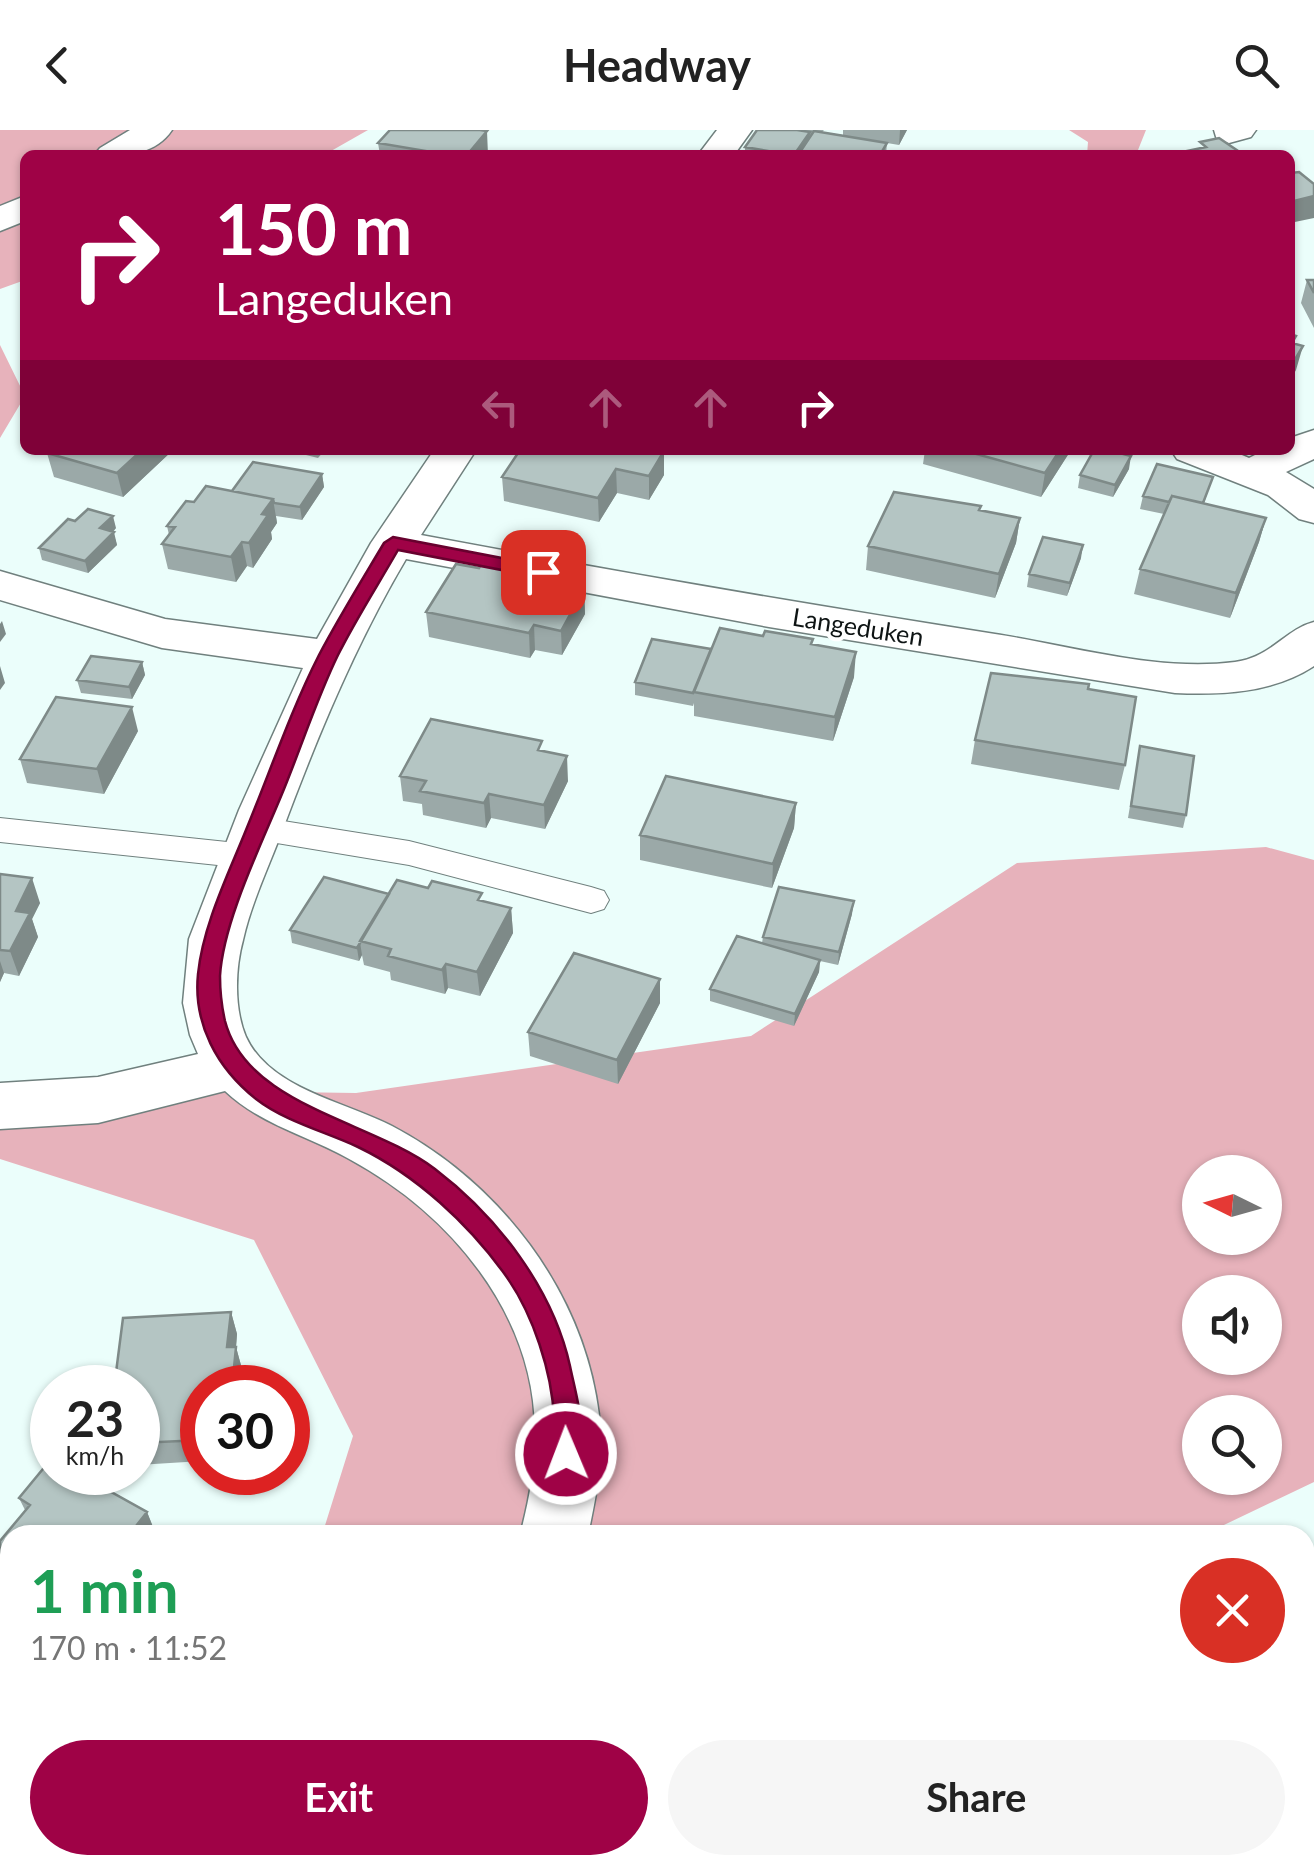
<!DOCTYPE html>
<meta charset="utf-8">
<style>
body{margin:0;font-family:Lato,sans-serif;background:#f6f6f6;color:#222;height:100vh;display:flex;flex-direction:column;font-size:38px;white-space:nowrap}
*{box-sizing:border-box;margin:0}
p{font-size:32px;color:#767676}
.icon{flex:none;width:55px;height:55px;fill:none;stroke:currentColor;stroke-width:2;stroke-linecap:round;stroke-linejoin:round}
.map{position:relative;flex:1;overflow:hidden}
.panel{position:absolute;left:0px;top:1395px;width:1315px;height:350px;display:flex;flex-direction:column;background:#fff;border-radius:30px 30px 0 0;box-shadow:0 2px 8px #0004}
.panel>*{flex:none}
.banner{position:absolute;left:20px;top:20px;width:1275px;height:305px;border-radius:15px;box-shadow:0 2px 8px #0004;background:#9f0246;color:#fff;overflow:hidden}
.needle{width:65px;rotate:275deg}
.tools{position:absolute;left:1182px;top:1025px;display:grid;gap:20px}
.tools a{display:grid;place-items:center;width:100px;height:100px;border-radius:50%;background:#fff;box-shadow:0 2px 8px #0004;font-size:50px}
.speed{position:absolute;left:30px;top:1235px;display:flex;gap:20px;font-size:50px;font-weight:700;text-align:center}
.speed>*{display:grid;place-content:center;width:130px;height:130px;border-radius:50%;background:#fff;box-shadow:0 2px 8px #0004;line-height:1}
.speed small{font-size:25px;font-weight:400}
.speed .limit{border:15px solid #d22;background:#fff;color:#111}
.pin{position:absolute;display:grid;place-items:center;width:85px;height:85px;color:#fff;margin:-42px;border-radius:20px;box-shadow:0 5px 15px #0006}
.me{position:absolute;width:110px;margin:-55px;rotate:359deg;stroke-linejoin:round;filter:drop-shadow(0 0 8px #0008)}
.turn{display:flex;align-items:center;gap:35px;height:210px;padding:0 30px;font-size:45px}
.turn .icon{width:130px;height:130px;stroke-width:2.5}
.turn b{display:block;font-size:70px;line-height:85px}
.lanes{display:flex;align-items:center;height:95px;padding:0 30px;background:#0003;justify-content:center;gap:50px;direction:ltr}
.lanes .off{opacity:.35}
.round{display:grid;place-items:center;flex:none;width:105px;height:105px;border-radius:52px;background:#f6f6f6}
.overview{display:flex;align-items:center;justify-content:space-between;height:170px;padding:0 30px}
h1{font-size:60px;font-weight:700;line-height:75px;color:#1e9e55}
.action{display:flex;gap:20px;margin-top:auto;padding:20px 30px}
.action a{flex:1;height:115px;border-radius:60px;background:#9f0246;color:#fff;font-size:40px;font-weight:700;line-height:115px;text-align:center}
.action a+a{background:#f6f6f6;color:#222}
header{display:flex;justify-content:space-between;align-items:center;height:130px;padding:0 30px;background:#fff;font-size:45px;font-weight:700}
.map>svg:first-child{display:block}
.forest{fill:#e7b2bb;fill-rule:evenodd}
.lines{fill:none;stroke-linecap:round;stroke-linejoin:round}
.lane-casing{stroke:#70807e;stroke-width:2}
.street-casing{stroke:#70807e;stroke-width:3}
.lane{fill:#fff;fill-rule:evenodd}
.street{fill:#fff;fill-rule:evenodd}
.wall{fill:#9ba9a8}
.shaded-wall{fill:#7e8a88}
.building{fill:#b4c5c3;stroke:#7e8a88;stroke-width:2.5}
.route{fill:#9f0246;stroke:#67012e;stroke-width:2.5}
.labels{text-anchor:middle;stroke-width:8;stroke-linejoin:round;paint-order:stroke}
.street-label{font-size:25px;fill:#0e1414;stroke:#fff}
</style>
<header><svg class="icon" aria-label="back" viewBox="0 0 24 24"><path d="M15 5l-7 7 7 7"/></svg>Headway<svg class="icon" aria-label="search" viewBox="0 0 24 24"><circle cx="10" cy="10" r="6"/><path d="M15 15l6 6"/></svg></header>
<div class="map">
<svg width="1314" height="1745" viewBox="0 0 1314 1745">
<rect width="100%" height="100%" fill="#ebfefb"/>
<path class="forest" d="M 0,0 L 368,0 L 324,25 L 25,25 L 25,150 L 0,159 Z
M 1069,0 L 1146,0 L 1136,25 L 1087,25 L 1088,12 Z
M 0,215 L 25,266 L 0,308 Z
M 1266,717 L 1314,730 L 1314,1352 L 1203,1405 L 322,1405 L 353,1306 L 254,1110 L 0,1029 L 0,958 L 356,963 L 751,906 L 1017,733 ZM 1200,1042 L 1265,1042 L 1265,1108 L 1200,1108 ZM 1200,1162 L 1265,1162 L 1265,1228 L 1200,1228 ZM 1200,1282 L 1265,1282 L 1265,1348 L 1200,1348 Z
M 205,1735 L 1008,1735 L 1002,1745 L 192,1745 Z"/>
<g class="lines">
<defs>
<path id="lane" d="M 258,687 L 409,711 L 591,757 L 604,761 L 609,770 L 604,779 L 591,783 L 409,735 L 246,708 L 241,699 L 246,690 Z
M 0,688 L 246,714 L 258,717 L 264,726 L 258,735 L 246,738 L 0,712 Z
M 1045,1735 L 1104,1735 L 1100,1745 L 1041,1745 Z
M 1202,1735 L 1264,1735 L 1268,1745 L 1206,1745 Z"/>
<path id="street" d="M 130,0 L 172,0 C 154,27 123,25 94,25 L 100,18 Z
M 717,0 L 752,0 L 734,25 L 698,25 Z
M 1214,0 L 1256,0 L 1251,7 L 1229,13 L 1217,10 Z
M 25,66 L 25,91 L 0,101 L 0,76 Z
M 1314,300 L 1314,329 L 1286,342 L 1314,359 L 1314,393 L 1299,389 L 1268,365 L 1177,329 L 1171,320 L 1230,320 L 1249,328 L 1265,320 L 1290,320 L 1290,308 Z
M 434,320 L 476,320 L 421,405 C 612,441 803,474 995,504 C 1073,516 1156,542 1235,532 C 1272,527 1284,500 1314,492 L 1314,536 C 1273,563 1222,565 1175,563 L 769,497 L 406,429 C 355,515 316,610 281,704 C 268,738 251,774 243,810 C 235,839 234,879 246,907 C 270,959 346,972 392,996 C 500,1053 584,1162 599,1285 C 605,1325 596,1366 588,1405 L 520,1405 C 529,1371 536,1335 535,1300 C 534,1183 450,1084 351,1030 C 309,1006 261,995 225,961 L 98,993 L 0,999 L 0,953 L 98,947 L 198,924 L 190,905 L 183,873 L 189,809 L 239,680 L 303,538 L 162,518 L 0,470 L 0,441 L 165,489 L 317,509 L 371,413 Z
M 0,1550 L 10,1554 L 10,1626 L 0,1622 Z
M 148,1735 L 227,1735 L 231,1745 L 153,1745 Z
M 299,1735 L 380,1735 L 375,1745 L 295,1745 Z"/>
</defs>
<use href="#lane" class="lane-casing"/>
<use href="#street" class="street-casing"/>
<use href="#lane" class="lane"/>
<use href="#street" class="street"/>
</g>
<path class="wall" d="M 757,0 L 824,0 L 822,2 L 843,5 L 843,0 L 907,0 L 899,15 L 887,13 L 886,25 L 745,25 L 745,17 Z
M 378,13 L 489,24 L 380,25 Z
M 1307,150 L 1314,150 L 1314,198 L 1301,173 Z
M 173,320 L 123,367 L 54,347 L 47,323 Z
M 286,320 L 325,320 L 318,328 Z
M 516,320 L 662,320 L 664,345 L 649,370 L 617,363 L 599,392 L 504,371 L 502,347 L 518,324 L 516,323 Z
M 925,320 L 1071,320 L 1041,367 L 923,334 Z
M 1129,339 L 1113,367 L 1078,358 L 1080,345 Z
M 322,344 L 324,357 L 302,390 L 276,386 L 277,393 L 271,402 L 272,409 L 253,438 L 247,436 L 236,452 L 168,439 L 162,414 L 169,405 L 167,396 L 194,372 Z
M 1213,347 L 1204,373 L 1266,388 L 1259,412 L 1230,488 L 1134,464 L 1140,439 L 1164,384 L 1140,379 L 1143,366 Z
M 1020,388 L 1016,413 L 995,468 L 866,440 L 868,416 Z
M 116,398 L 113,402 L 117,415 L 88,443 L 42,430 L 39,418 Z
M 1081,428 L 1067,466 L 1027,457 L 1029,444 Z
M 539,450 L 584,459 L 585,484 L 562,525 L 535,520 L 530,528 L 429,507 L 426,482 Z
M 812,515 L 854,547 L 833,611 L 694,586 L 694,573 L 693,576 L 635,565 L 635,552 Z
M 142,532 L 145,545 L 132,569 L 81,563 L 77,550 Z
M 1088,559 L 1125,635 L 1119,660 L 971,634 L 975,610 Z
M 138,601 L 104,664 L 27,653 L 20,629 Z
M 1140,616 L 1186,685 L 1183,698 L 1128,688 Z
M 543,622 L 568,651 L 545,699 L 491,688 L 486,698 L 423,685 L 422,674 L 403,671 L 400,646 Z
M 796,673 L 794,698 L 772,758 L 640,730 L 640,705 Z
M 0,744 L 40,773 L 32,789 L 38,807 L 19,846 L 4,843 L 0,852 Z
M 389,764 L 483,771 L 511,778 L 513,803 L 480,866 L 448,858 L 445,864 L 391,850 L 390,842 L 364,835 L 362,825 L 359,831 L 292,813 L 290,800 Z
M 852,784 L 838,835 L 820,831 L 819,842 L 794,896 L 710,871 L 710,859 L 762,813 L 763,807 Z
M 660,849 L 660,873 L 618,954 L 530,926 L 528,902 Z
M 231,1182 L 237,1204 L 236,1217 L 242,1239 L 202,1258 L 202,1331 L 138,1335 L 138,1258 Z
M 90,1346 L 93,1352 L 147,1382 L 155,1402 L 10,1405 L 10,1502 L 0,1496 L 0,1411 L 25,1380 L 19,1368 Z
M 1305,1438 L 1314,1444 L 1314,1694 L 1305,1707 Z"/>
<path class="shaded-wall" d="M 900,0 L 907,0 L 899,15 Z
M 487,1 L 488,25 L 467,25 Z
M 810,2 L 809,14 L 802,25 L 794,25 Z
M 1314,66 L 1314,88 L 1290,93 L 1290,72 Z
M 1303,216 L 1296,240 L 1290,251 L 1290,238 Z
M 142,320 L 173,320 L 123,367 L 117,343 Z
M 1060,320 L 1071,320 L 1041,367 L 1045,343 Z
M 664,321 L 664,345 L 649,370 L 649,346 Z
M 1131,326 L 1129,339 L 1113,367 L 1115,355 Z
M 616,339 L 617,363 L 599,392 L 598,368 Z
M 322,344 L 324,357 L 302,390 L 300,377 Z
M 273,369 L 277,393 L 271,402 L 272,409 L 253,438 L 249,413 L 262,384 Z
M 113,386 L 116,398 L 104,411 L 100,398 Z
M 1020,388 L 1016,413 L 995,468 L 999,444 Z
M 1266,388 L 1259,412 L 1230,488 L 1236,463 Z
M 114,402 L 117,415 L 88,443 L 85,431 Z
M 242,412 L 247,436 L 236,452 L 231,427 Z
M 1083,415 L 1081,428 L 1067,466 L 1070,453 Z
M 584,459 L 585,484 L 562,525 L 561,501 Z
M 2,491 L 6,504 L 0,512 L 0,494 Z
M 534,495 L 535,520 L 530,528 L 529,503 Z
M 856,522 L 854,547 L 833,611 L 835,587 Z
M 142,532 L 145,545 L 132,569 L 129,557 Z
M 0,536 L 5,553 L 0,560 Z
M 132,577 L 138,601 L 104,664 L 97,639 Z
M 567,626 L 568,651 L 545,699 L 544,675 Z
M 489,664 L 491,688 L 486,698 L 484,673 Z
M 796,673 L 794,698 L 772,758 L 773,734 Z
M 32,748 L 40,773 L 32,789 L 38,807 L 19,846 L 10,821 L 16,781 Z
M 854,771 L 852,784 L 838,835 L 839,822 Z
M 511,778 L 513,803 L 480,866 L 477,842 Z
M 360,812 L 362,825 L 359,831 L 357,818 Z
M 820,830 L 819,842 L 794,896 L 795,884 Z
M 0,831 L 4,843 L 0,852 Z
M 446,834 L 448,858 L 445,864 L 442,840 Z
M 660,849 L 660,873 L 618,954 L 617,930 Z
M 231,1182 L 237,1204 L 236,1217 L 242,1239 L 241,1258 L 232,1258 L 227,1217 Z
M 147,1382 L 155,1402 L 153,1405 L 129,1405 Z"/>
<path class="building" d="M 390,0 L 480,0 L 487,1 L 467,25 L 449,25 L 378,13 Z
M 757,0 L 797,0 L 810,2 L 794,25 L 792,25 L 745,17 Z
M 814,1 L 887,13 L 880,25 L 798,25 Z
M 1219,8 L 1244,25 L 1191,25 L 1187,21 L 1206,17 L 1200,12 Z
M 1299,42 L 1314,54 L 1314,66 L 1290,72 L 1290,43 Z
M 1307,150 L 1314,150 L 1314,163 Z
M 1290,204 L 1296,206 L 1292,213 L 1303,216 L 1290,238 Z
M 51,320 L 142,320 L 117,343 L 47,323 Z
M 520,320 L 662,320 L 664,321 L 649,346 L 616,339 L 598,368 L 502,347 Z
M 962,320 L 1060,320 L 1045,343 Z
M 1094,320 L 1108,320 L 1131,326 L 1115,355 L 1080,345 Z
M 253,332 L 322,344 L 300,377 L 274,373 L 273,369 L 232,361 Z
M 1157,334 L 1213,347 L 1203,373 L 1172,366 L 1169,372 L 1143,366 Z
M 206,356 L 273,369 L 262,384 L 268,385 L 249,413 L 242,412 L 231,427 L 162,414 L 175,397 L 167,396 L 186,371 L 194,372 Z
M 894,362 L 981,376 L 979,380 L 1020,388 L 999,444 L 868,416 Z
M 1172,366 L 1266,388 L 1236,463 L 1140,439 Z
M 88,379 L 113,386 L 100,398 L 114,402 L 85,431 L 39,418 L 68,389 L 75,391 Z
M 1043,407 L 1083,415 L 1070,453 L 1029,444 Z
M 483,431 L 539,442 L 534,449 L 584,459 L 561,501 L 534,495 L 529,503 L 426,482 L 456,434 L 479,438 Z
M 720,498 L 763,506 L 765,501 L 813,509 L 811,514 L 856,522 L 835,587 L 694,562 Z
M 652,509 L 711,519 L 693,563 L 635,552 Z
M 91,526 L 142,532 L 129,557 L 77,550 Z
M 991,543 L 1089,554 L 1088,559 L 1136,567 L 1125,635 L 975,610 Z
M 56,567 L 132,577 L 97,639 L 20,629 Z
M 431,589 L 542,611 L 538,620 L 567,626 L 544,675 L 489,664 L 484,673 L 420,661 L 426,651 L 400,646 Z
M 1140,616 L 1194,626 L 1186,685 L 1131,676 Z
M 666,646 L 796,673 L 773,734 L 640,705 Z
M 0,744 L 32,748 L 16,781 L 30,783 L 10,821 L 0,820 Z
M 324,747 L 389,764 L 357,818 L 290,800 Z
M 397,750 L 428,758 L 432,751 L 482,763 L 478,770 L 511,778 L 477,842 L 446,834 L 442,840 L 388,826 L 391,819 L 360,811 Z
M 779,757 L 854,771 L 839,822 L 763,807 Z
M 737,806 L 820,830 L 795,884 L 710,859 Z
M 574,823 L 660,849 L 617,930 L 528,902 Z
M 231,1182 L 227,1217 L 236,1217 L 232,1258 L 202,1258 L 202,1310 L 138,1313 L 138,1258 L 114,1258 L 123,1188 Z
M 52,1328 L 52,1342 L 84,1342 L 90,1346 L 88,1349 L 147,1382 L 129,1405 L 10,1405 L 10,1488 L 0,1483 L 0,1411 L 30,1375 L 19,1368 Z
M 1305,1438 L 1314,1444 L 1314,1688 L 1305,1682 Z"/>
<path class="route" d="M 393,407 L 543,436 L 552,442 L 543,448 L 398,420 C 378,455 356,489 338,525 C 317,568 302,615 284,659 C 263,711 223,791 220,846 C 220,859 222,878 225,891 C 247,976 372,991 435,1039 C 498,1087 553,1159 570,1236 C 576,1266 589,1304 575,1333 L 566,1337 L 556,1333 C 549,1319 554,1304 554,1288 C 552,1242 533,1184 506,1146 C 469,1094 416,1045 358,1017 C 326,1002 284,991 256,969 C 217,938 193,894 198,844 C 203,795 228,745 246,700 C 270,642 291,580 319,525 C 339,487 362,450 384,413 Z"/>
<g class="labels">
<g class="street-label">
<text transform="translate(858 497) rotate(9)" y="9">Langeduken</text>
</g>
</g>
</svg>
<div class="tools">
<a><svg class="needle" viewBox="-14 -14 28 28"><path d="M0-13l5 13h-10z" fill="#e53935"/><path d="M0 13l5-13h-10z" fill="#767676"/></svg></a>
<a><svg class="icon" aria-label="sound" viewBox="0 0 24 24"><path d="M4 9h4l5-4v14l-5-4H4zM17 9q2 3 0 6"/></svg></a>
<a><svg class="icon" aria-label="search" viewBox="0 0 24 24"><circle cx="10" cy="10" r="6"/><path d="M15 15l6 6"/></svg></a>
</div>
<div class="speed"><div>23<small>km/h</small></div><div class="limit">30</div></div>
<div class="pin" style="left:543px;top:442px;background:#d93025"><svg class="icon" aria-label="arrive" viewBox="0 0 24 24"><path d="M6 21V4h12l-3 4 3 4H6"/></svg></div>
<svg class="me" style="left:566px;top:1324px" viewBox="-20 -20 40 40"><circle r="17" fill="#9f0246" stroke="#fff" stroke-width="3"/><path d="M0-11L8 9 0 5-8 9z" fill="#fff"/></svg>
<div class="banner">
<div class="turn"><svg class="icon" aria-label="right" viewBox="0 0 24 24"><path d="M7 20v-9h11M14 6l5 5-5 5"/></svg><div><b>150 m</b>Langeduken</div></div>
<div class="lanes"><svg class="icon off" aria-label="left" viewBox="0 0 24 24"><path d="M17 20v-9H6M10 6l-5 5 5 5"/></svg><svg class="icon off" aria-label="ahead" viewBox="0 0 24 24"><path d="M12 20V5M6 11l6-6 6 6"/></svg><svg class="icon off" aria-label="ahead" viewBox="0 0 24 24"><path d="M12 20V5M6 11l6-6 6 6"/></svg><svg class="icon" aria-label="right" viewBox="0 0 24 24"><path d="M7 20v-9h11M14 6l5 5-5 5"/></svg></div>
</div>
<section class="panel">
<div class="overview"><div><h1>1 min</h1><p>170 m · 11:52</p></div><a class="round" style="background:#d93025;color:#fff"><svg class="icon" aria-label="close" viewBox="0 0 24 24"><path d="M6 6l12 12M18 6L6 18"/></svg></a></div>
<div class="action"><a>Exit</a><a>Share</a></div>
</section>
</div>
